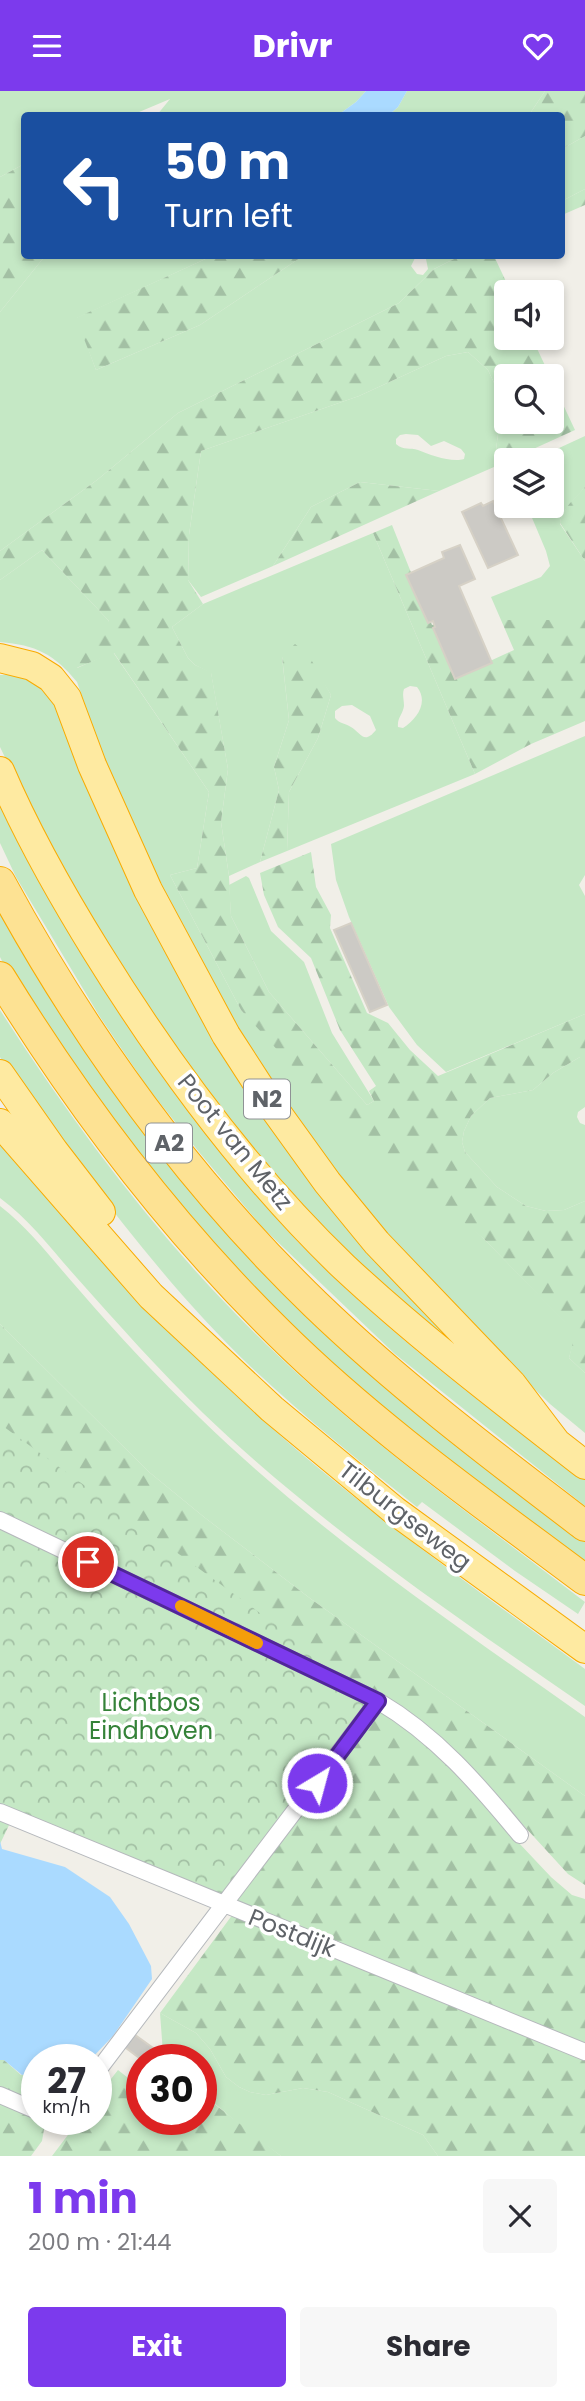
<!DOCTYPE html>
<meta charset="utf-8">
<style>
body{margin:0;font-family:Poppins,sans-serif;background:#f7f7f7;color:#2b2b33;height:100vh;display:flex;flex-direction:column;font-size:26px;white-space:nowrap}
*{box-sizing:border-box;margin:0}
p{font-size:23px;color:#7c7c81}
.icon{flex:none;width:38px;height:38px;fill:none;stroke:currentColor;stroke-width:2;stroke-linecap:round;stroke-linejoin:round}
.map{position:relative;height:2065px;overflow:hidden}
.details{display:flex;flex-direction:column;background:#fff;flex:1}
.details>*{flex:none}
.banner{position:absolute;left:21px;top:21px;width:544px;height:147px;border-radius:7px;box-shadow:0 4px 10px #0003;background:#1a4fa0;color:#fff;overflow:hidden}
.controls{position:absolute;left:494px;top:189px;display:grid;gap:14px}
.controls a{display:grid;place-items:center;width:70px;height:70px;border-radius:7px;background:#fff;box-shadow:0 4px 10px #0003;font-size:35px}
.speed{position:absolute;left:21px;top:1953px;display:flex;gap:14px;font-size:35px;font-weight:700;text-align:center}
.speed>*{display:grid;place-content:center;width:91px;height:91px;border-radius:50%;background:#fff;box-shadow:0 4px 10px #0003;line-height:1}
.speed small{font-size:18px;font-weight:400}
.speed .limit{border:10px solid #d22;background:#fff;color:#111}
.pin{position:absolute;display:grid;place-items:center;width:60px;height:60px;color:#fff;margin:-30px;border:4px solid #fff;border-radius:50%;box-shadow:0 2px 7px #0007}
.me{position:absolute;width:77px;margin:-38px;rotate:37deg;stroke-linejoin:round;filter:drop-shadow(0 0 5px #0008)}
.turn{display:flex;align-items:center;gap:24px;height:147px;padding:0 28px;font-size:32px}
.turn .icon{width:91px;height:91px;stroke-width:2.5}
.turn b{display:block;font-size:49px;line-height:60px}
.round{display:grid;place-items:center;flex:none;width:74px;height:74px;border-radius:7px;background:#f7f7f7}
.summary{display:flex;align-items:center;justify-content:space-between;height:119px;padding:0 28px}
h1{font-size:42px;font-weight:700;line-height:52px;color:#7c3aed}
.primary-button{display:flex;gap:14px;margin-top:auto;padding:14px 28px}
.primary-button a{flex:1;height:80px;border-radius:7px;background:#7c3aed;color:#fff;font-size:28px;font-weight:700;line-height:80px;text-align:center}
.primary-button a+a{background:#f7f7f7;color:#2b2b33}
header{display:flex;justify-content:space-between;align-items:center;height:91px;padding:0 28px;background:#7c3aed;color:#fff;font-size:32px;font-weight:700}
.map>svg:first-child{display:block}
.grass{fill:#c5e8c5;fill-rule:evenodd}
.forest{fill:url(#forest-firs)}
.park{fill:url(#park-crowns)}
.water{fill:#aadaff}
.building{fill:#cccac5;stroke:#d6d1c6;stroke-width:2}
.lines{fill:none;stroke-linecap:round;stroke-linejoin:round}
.minor-casing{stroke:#b5b8bc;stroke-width:18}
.trunk-casing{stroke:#f9ab00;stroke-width:30}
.motorway-casing{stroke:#f9ab00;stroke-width:32}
.minor{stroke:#fff;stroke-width:16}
.trunk{stroke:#feeaa1;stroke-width:28}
.motorway{stroke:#fde293;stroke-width:30}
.route-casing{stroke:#51269a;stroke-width:18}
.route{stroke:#7c3aed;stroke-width:12}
.slow{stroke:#f59e0b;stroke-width:12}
.labels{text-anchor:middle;stroke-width:7;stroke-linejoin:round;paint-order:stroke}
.shield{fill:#fff;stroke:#8f9295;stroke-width:2}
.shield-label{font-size:23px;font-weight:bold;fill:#5f6368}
.street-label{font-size:24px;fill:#5f6368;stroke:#fff}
.park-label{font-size:24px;fill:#348238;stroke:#fff}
</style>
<header><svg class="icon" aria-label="menu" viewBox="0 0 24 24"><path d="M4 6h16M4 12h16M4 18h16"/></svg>Drivr<svg class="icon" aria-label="heart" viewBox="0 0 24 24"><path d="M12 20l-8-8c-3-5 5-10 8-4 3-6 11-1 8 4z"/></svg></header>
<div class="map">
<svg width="585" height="2065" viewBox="0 0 585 2065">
<defs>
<pattern id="forest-firs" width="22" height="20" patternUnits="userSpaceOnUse" patternTransform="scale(1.75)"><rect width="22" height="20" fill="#c5e8c5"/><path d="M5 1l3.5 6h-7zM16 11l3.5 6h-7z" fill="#a3c0a4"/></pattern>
<pattern id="park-crowns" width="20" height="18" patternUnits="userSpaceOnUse" patternTransform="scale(1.75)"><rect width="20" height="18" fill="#c5e8c5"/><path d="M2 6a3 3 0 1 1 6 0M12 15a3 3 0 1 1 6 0" fill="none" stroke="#a3c0a4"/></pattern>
</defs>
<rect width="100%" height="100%" fill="#f1efe8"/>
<path class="grass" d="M 0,0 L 366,0 L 356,11 L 338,24 L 157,24 L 170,8 L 132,24 L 24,24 L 24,73 L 0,86 Z
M 407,0 L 545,0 L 529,24 L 389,24 L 398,16 Z
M 585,45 L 585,98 L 562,110 L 562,58 Z
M 45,165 L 212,165 L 77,227 L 96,279 L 200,234 L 303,165 L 416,165 L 411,175 L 417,183 L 423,184 L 428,178 L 426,168 L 429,165 L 460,165 L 434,178 L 399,212 L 178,322 L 97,389 L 0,460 L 0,221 Z
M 468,261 L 488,279 L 502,309 L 494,376 L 439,400 L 360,391 L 311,416 L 273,475 L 201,506 L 188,489 L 189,444 L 201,360 L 359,305 L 446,265 ZM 406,343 L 418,344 L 431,355 L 444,350 L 461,358 L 465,363 L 464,368 C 452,372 430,364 418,359 C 410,356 404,360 396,353 L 396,348 L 400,344 Z
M 585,345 L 585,396 C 576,407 561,419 560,433 L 585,470 L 585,529 L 501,529 L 491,506 L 541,486 L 550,475 L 546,460 L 527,415 L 551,415 L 551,369 L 533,369 Z
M 373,442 L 475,683 L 287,760 L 289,701 L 318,647 L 331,604 L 316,580 L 282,566 L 289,629 L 274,676 L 279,699 L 260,771 L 229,785 L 221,731 L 228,678 L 211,582 L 195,574 L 188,567 L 172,536 L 203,513 ZM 410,595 L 417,596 C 429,611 417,628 403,637 L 398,636 C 397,627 403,623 404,615 C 404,608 402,604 404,598 ZM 352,614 L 370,625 L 376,639 C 364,654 361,642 351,636 C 345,632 340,633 335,627 L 335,620 L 342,615 Z
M 42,459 L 109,530 L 77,577 L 113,561 L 209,701 L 197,777 L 170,784 L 241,919 L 484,1148 L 576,1242 L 569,1267 L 585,1282 L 585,1342 L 550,1313 L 425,1192 L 277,1006 L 194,868 L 111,689 L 77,591 C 54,563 36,554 0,551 L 0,489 Z
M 8,581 L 30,584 L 52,602 L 220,949 L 539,1328 L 357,1172 L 300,1114 L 233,1039 L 91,834 L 18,693 L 0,656 L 0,584 L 7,584 Z
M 585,645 L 585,784 L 579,794 L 585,805 L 585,923 L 446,981 L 417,954 L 389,916 L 349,826 L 336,789 L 331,753 Z
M 0,711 C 66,849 147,977 247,1092 C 264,1112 281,1133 299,1152 C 386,1241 485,1316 585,1389 L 585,1415 L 395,1263 L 262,1136 L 199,1061 L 148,997 L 100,926 L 16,786 L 0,752 Z
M 246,785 L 249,787 L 271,840 L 304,871 L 332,942 L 374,1010 L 367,1014 L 269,901 L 231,825 L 229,794 Z
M 0,809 L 177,1078 L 585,1447 L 585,1477 L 474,1395 L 288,1237 L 156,1092 L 9,884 L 0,866 Z
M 0,919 C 78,1040 164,1155 267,1254 C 365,1349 477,1428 585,1511 L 578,1523 L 515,1480 L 422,1411 L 417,1416 C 360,1371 304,1326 251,1276 C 159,1188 85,1083 9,981 L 0,966 Z
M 580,966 L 585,966 L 585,1016 L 578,1021 L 577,1026 L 580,1032 L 585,1034 L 585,1110 L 564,1119 L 546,1120 L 526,1115 L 497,1096 L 465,1061 L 462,1051 L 464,1040 L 471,1025 L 490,1007 L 533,999 L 553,982 Z
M 0,1045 C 75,1130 148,1221 231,1300 C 340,1403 464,1489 585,1578 L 585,1615 C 455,1525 317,1432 203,1322 C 159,1279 118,1233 77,1187 C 52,1159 30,1129 0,1107 Z
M 0,1115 C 31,1139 54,1171 80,1200 C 118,1244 158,1287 200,1327 C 317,1441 452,1532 585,1626 L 585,1705 L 311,1508 L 204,1426 L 149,1381 L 0,1233 Z
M 160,1922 L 196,1942 L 210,1958 L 226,1986 L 239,1996 L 250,2001 L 266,2004 L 303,1997 L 328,2001 L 423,2044 L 438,2065 L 281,2065 L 247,2040 L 213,2011 L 205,2008 L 201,2012 L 201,1969 L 158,1969 L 163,1962 Z"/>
<path class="forest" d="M 545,0 L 585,0 L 585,45 L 562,58 L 562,24 L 529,24 Z
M 24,73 L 24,164 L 45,165 L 0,221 L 0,86 Z
M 585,98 L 585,114 L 562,124 L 562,110 Z
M 212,165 L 303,165 L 200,234 L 96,279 L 76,227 Z
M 460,165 L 494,165 L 511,201 L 506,201 L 506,247 L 532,247 L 550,285 L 506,285 L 506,331 L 551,331 L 551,288 L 575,339 L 494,376 L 502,309 L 488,279 L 468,261 L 446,265 L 359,305 L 201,360 L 189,444 L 188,489 L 203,513 L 172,536 L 188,567 L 195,574 L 211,581 L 228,678 L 221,731 L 229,785 L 231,825 L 269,901 L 367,1014 L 374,1010 L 369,1000 L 376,995 L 340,939 L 311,867 L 278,836 L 264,804 L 260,782 L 311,761 L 316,796 L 331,824 L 330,837 L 367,922 L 388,932 L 410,959 L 438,985 L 585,923 L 585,966 L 580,966 L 553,982 L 533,999 L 490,1007 L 471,1025 L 464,1040 L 462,1051 L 465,1061 L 497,1096 L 526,1115 L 546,1120 L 564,1119 L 585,1110 L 585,1282 L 569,1267 L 575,1242 L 484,1148 L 343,1031 L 241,919 L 170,784 L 197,777 L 209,701 L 114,562 L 76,577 L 75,550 L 109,530 L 42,459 L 0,489 L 0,460 L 97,389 L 178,322 L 399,212 L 434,178 Z
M 360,391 L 439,400 L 273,475 L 311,416 Z
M 585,396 L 585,470 L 560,432 C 561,419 576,406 585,396 Z
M 392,434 L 432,534 L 440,532 L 462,583 L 514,559 L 501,529 L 585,529 L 585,630 L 531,653 L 475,683 L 373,442 Z
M 295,553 L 308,563 L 331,604 L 318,647 L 289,701 L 287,760 L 260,771 L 279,699 L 274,676 L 289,629 L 282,565 Z
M 0,1233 L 149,1381 L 204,1426 L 311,1508 L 585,1705 L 585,1794 L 568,1783 L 504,1713 L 438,1647 L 0,1426 Z
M 381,1619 L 448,1667 L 518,1751 L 551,1786 L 572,1804 L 585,1808 L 585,1952 L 236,1813 L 235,1805 Z
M 233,1823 L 585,1970 L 585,2065 L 438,2065 L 423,2044 L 328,2001 L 303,1997 L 266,2004 L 250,2001 L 239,1996 L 226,1986 L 210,1958 L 196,1942 L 160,1922 Z
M 0,1969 L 4,1969 L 21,1984 L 37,1981 L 37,2015 L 0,1999 Z
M 118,1979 L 142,1998 L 142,2028 L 181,2028 L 185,2031 L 188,2028 L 201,2028 L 201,2012 L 208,2008 L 281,2065 L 52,2065 L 80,2028 L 96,2028 L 96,2007 Z
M 0,2008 L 37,2024 L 37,2028 L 41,2028 L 45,2033 L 42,2050 L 31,2065 L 0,2065 Z"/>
<path class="park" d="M 0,1333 L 381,1610 L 225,1817 L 11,1730 L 0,1753 Z"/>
<path class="water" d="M 366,0 L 407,0 L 398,16 L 389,24 L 338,24 L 356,11 Z
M 0,1750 L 2,1758 L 65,1776 L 110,1806 L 129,1833 L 151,1875 L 152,1888 L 113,1945 L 90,1969 L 68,1969 L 59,1964 L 55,1969 L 37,1969 L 37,1981 L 22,1984 L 4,1969 L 0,1969 Z"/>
<path class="building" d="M 493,410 L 518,464 L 488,477 L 462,421 L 481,412 L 483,415 Z
M 460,454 L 475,488 L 459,495 L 492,572 L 455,588 L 433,537 L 435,536 L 433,530 L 428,532 L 406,484 L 444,467 L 442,461 Z
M 351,832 L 387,914 L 370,921 L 334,839 Z
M 131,1941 L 160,1962 L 155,1969 L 142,1969 L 122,1954 Z"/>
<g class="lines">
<defs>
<path id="minor" d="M 0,1429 L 378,1610 L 96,1982
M 378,1610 C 436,1644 478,1693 520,1744
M 0,1721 L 585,1961
M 0,2004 L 37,2020
M 50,2028 L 57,2033 L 62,2028"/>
<path id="trunk" d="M 0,567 L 32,575 L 51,587 L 67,607 L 92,674 L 148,799 L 226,944 L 270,1012 L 327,1091 L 377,1152 L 512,1293 L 556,1351
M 0,680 C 27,743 61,803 97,861 C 167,974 248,1084 344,1176 C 420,1247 503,1310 585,1374
M 0,983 L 54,1060 L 101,1121
M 0,1032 L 151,1205 L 272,1318 L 395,1420 L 585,1558"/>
<path id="motorway" d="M 0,791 C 84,946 188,1090 315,1213 C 399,1294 493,1365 585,1435
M 0,886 C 80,1016 171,1136 280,1243 C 373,1335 481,1411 585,1489"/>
</defs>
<use href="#minor" class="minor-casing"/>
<use href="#trunk" class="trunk-casing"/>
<use href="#motorway" class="motorway-casing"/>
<use href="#minor" class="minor"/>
<use href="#trunk" class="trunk"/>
<use href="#motorway" class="motorway"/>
</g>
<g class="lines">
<defs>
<path id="route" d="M 88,1471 L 378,1610 L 317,1692"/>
</defs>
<use href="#route" class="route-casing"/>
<use href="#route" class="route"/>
<path class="slow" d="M 181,1515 L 257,1552"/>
</g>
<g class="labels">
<g class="shield">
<rect x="244" y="988.5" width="46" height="39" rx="5"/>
<rect x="146" y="1032.5" width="46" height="39" rx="5"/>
</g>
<g class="shield-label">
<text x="267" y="1016">N2</text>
<text x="169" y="1060">A2</text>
</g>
<g class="street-label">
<text transform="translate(235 1051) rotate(51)" y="8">Poot van Metz</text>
<text transform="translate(405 1425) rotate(38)" y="8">Tilburgseweg</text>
<text transform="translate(292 1842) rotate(22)" y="8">Postdijk</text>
</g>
<g class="park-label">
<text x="151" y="1620">Lichtbos<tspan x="151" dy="28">Eindhoven</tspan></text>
</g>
</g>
</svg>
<div class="controls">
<a><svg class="icon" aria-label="sound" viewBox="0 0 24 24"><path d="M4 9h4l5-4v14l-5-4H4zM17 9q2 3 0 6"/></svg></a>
<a><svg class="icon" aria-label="search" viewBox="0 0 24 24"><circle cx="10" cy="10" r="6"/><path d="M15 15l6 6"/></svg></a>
<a><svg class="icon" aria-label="layers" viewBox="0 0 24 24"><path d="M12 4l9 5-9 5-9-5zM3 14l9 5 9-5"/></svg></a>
</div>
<div class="speed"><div>27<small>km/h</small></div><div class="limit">30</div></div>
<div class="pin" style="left:88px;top:1471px;background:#d93025"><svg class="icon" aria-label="arrive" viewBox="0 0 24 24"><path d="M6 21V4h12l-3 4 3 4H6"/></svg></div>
<svg class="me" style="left:317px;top:1692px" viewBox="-20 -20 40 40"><circle r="17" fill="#7c3aed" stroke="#fff" stroke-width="3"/><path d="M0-11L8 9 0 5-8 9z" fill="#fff"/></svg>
<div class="banner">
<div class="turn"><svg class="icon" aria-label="left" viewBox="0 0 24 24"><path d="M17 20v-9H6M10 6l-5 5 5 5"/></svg><div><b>50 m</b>Turn left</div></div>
</div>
</div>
<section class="details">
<div class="summary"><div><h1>1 min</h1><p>200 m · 21:44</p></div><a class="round"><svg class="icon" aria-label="close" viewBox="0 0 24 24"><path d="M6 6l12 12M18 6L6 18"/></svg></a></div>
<div class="primary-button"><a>Exit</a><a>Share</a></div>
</section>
